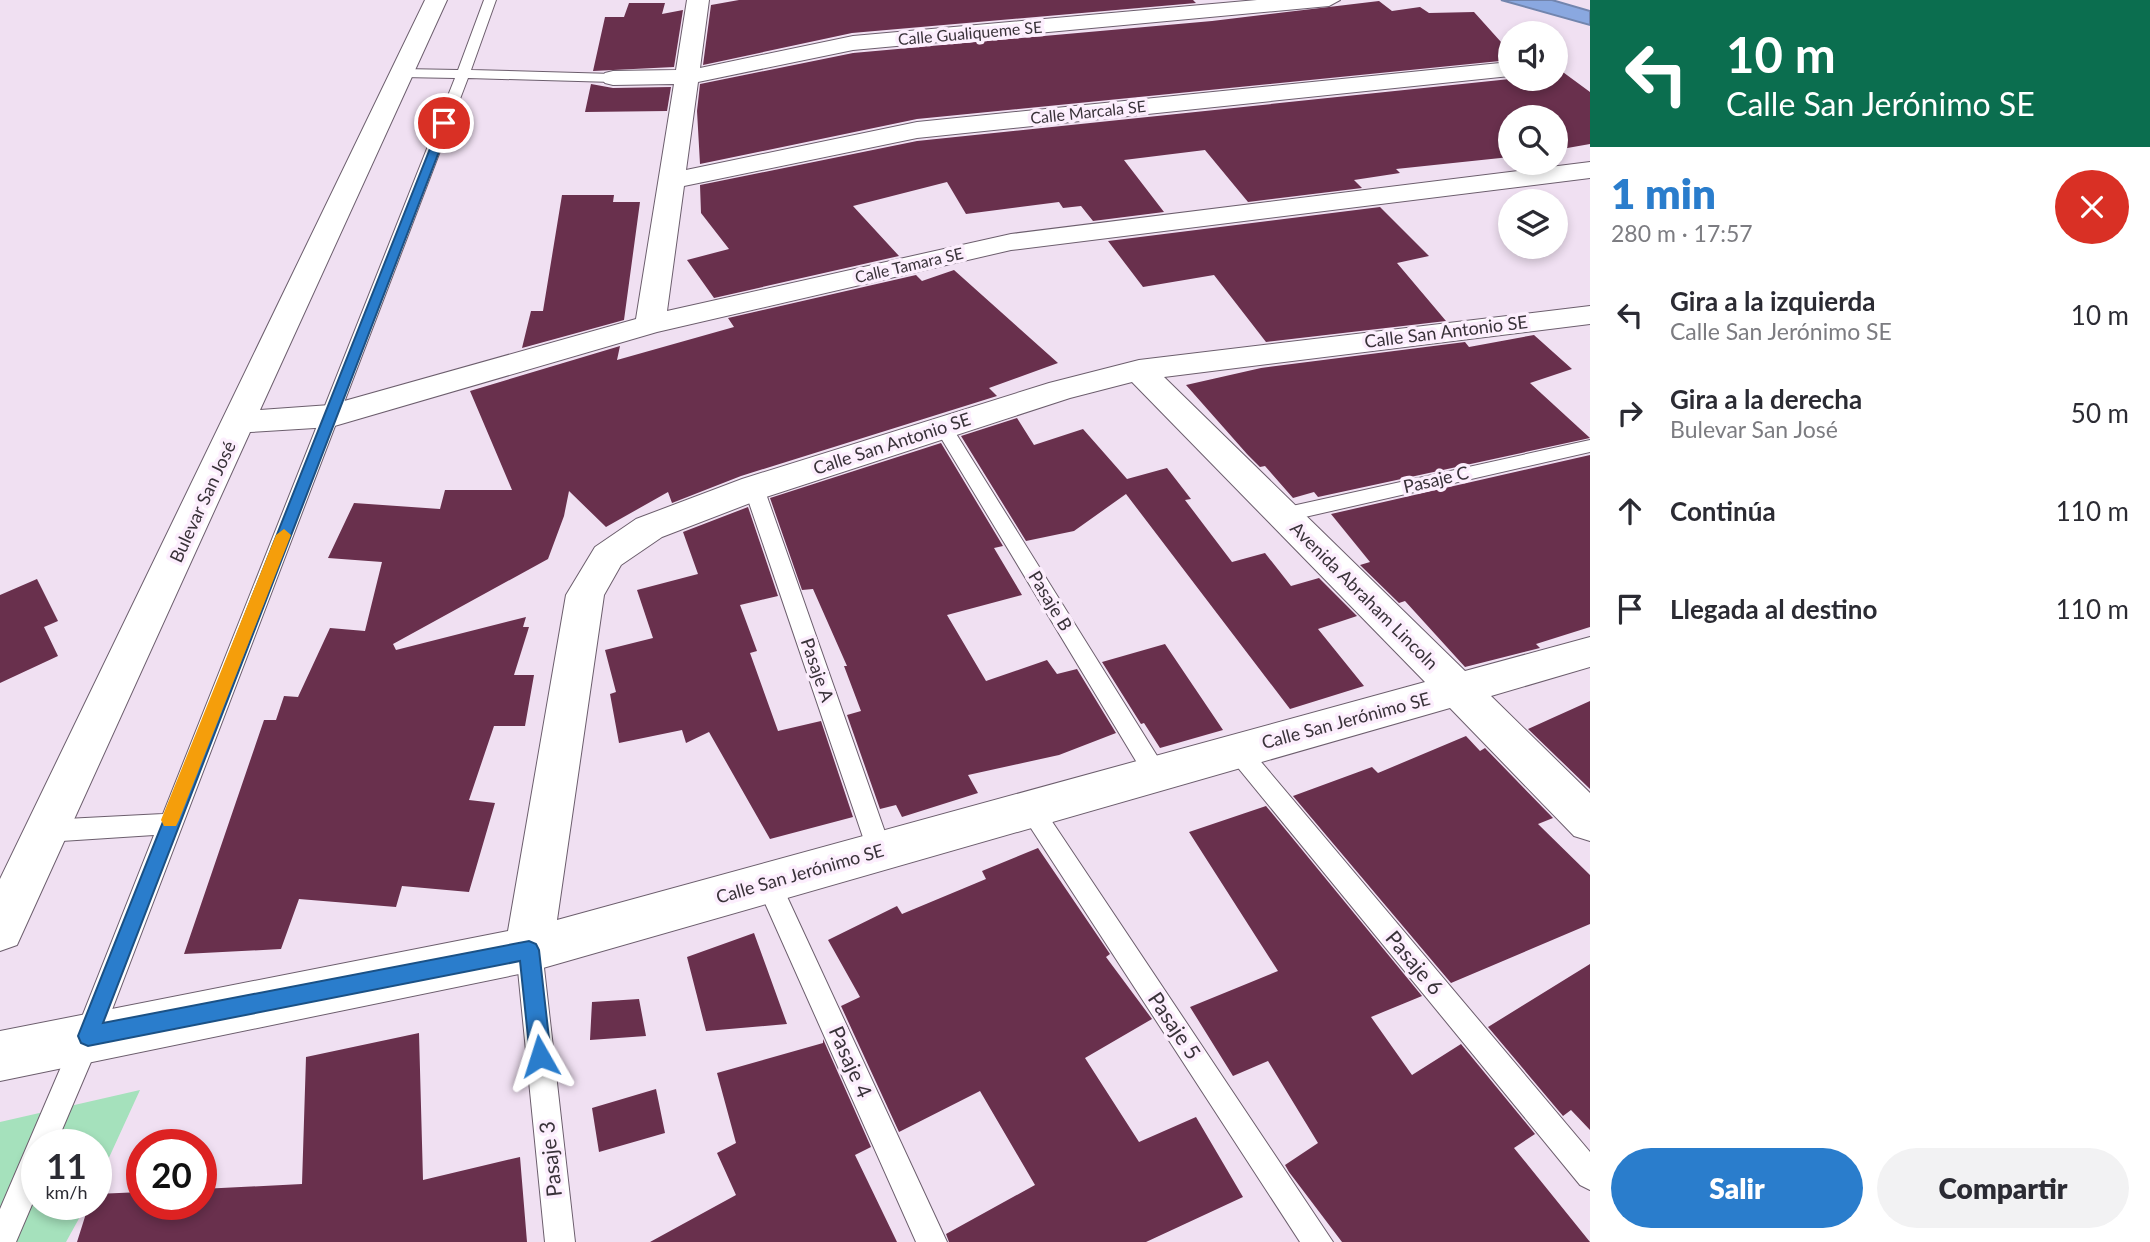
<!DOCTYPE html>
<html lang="es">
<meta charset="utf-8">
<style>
body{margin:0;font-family:Lato,sans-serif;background:#f2f2f3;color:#2b2b33;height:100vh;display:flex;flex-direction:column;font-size:26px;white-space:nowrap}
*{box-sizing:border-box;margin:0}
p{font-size:23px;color:#7c7c81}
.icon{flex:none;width:38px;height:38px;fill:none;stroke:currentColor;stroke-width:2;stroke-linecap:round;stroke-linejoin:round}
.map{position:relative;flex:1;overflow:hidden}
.details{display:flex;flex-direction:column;background:#fff;width:560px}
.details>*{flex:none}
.hud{background:#0b6e4f;color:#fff;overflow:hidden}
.tools{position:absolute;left:1498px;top:21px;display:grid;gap:14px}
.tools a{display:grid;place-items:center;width:70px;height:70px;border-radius:50%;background:#fff;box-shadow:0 4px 10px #0003;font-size:35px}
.speed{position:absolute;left:21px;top:1129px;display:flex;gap:14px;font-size:35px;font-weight:700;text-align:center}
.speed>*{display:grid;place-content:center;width:91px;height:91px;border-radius:50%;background:#fff;box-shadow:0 4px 10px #0003;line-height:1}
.speed small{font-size:18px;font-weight:400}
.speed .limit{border:10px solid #d22;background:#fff;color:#111}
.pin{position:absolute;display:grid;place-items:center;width:60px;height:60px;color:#fff;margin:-30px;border:4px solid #fff;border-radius:50%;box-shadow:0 2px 7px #0007}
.me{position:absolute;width:77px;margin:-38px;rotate:354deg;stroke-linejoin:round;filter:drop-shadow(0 0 5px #0008)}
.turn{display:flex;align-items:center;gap:24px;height:147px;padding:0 21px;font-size:32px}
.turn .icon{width:91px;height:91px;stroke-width:2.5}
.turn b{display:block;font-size:49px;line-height:60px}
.round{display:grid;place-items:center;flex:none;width:74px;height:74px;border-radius:37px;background:#f2f2f3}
.summary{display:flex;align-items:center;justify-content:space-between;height:119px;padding:0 21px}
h1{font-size:42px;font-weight:800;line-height:52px;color:#2a7dcc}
.button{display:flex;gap:14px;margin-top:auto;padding:14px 21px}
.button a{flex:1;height:80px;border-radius:42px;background:#2a7dcc;color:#fff;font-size:28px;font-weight:800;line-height:80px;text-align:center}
.button a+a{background:#f2f2f3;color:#2b2b33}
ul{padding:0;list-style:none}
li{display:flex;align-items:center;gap:21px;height:98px;padding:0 21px}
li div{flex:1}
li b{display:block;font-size:26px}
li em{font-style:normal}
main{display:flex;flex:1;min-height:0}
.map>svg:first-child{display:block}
.green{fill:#a5e1bc}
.water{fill:#8aa8e0;stroke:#7285ae;stroke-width:2}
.building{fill:#69304d}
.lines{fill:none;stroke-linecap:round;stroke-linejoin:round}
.lane-casing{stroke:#6c5e6d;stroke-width:2}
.street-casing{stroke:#6c5e6d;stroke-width:2}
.lane{fill:#fff;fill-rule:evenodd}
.street{fill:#fff;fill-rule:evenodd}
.route{fill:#2a7dcc;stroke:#1b5185;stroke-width:2}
.slow{fill:#f59e0b}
.labels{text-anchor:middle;stroke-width:7;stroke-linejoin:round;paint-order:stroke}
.far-street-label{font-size:16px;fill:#393239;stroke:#fceefd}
.street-label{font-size:18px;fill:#393239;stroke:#fceefd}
.near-street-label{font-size:21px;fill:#393239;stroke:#fceefd}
</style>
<main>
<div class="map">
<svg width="1590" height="1242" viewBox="0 0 1590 1242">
<rect width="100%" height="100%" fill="#f0e0f2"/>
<path class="green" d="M 140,1090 L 96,1186 L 96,1144 L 37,1144 L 37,1204 L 87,1204 L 66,1242 L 0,1242 L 0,1122 Z"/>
<path class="water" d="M 1501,0 L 1552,0 L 1590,11 L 1590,25 Z"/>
<path class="building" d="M 739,0 L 1193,0 L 1196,3 L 852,33 L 703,65 L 711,5 Z
M 1379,1 L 1392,11 L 1420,7 L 1429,13 L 1474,12 L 1510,52 L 1510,60 L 917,119 L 700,164 L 697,111 L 700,84 L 853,53 L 1212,21 Z
M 629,3 L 665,3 L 662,14 L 683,10 L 674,67 L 593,71 L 605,17 L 624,17 Z
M 1556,67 L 1590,92 L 1590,144 L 1556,150 L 1556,117 L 1510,117 L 1510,157 L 1396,169 L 1400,173 L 1354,180 L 1362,188 L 1248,202 L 1205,150 L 1124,160 L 1164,212 L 1093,221 L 1081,206 L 1063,208 L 1059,202 L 966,214 L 947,182 L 853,206 L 899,256 L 714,298 L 687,260 L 729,249 L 701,213 L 700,185 L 917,141 L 1510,79 L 1556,79 Z
M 591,84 L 613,88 L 671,87 L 667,111 L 585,112 Z
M 562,195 L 614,195 L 613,202 L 640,202 L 624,320 L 522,348 L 531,311 L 543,311 Z
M 1380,207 L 1429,256 L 1397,263 L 1446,321 L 1266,342 L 1214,275 L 1143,287 L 1108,241 Z
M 954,270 L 1058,363 L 989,388 L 997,396 L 741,476 L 672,503 L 668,492 L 606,527 L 569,491 L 564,516 L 548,559 L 393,644 L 396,650 L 526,617 L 523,627 L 529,627 L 514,675 L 534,675 L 525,726 L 494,726 L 469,800 L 495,803 L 469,892 L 402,886 L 396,907 L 299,899 L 281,949 L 184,954 L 264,720 L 276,720 L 284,696 L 298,697 L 330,628 L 365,631 L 382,562 L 328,558 L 354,503 L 440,509 L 445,490 L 512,490 L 470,391 L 620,346 L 617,360 L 734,327 L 728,318 L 916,275 L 922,281 Z
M 1534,335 L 1572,369 L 1530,383 L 1590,438 L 1318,497 L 1314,492 L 1293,498 L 1265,466 L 1260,467 L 1247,454 L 1186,385 L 1261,368 L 1465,342 L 1469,347 Z
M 1017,418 L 1034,445 L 1083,429 L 1127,479 L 1167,468 L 1191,499 L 1185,500 L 1232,562 L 1265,553 L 1291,586 L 1319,578 L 1357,616 L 1318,629 L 1364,686 L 1290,709 L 1126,494 L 1074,531 L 1026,541 L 961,436 Z
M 941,443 L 1003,546 L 994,548 L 1022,595 L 947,615 L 986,681 L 1047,660 L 1057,674 L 1077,669 L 1116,733 L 1059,755 L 968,775 L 978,793 L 902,817 L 896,805 L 880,809 L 847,715 L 861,711 L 844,666 L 847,666 L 813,589 L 802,590 L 770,498 Z
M 1590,455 L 1590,627 L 1536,644 L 1540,648 L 1465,667 L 1405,601 L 1399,603 L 1360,565 L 1370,562 L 1331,514 Z
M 748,507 L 778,596 L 740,605 L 757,651 L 750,653 L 778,731 L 821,721 L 853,817 L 770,839 L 709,732 L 686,743 L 682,730 L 619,743 L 610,694 L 616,692 L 605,650 L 653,638 L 637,590 L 698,574 L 683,532 Z
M 37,579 L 58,621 L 44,627 L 58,656 L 0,683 L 0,595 Z
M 1165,644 L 1223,730 L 1160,748 L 1144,723 L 1141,724 L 1102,662 Z
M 1590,701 L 1590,789 L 1528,729 Z
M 1466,736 L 1480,751 L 1485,748 L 1553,818 L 1538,824 L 1590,875 L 1590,924 L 1451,983 L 1293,796 L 1372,767 L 1378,773 Z
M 1266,806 L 1422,996 L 1371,1017 L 1412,1075 L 1461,1044 L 1535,1134 L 1514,1148 L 1590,1242 L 1342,1242 L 1289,1172 L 1285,1165 L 1318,1143 L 1268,1061 L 1233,1076 L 1190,1007 L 1278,971 L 1189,832 Z
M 1038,848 L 1110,954 L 1106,957 L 1152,1019 L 1085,1058 L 1139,1142 L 1196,1117 L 1243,1197 L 1146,1242 L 949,1242 L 946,1234 L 1035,1185 L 980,1091 L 899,1132 L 841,1006 L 860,997 L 828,940 L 897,906 L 902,914 L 986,879 L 982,871 Z
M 754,933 L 787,1024 L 706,1031 L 687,957 Z
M 1590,964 L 1590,1130 L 1571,1110 L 1563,1116 L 1488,1027 Z
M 639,999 L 646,1036 L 590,1040 L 592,1002 Z
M 419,1033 L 423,1180 L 520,1157 L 527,1242 L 77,1242 L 89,1204 L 96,1204 L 96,1194 L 142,1192 L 142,1204 L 201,1204 L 201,1189 L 302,1184 L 306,1057 Z
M 823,1039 L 871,1147 L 855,1155 L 897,1242 L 650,1242 L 736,1195 L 717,1153 L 736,1143 L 717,1073 L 823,1043 Z
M 656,1089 L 665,1133 L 599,1152 L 592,1108 Z"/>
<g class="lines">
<defs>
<path id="lane" d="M 484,0 L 496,0 L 471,70 L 613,74 L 619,78 L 613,82 L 468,78 L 102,1036 L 56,1144 L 37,1144 L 37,1193 L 16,1242 L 0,1242 L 0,1209 L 76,1032 L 154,835 L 46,842 L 37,839 L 34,831 L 37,823 L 46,820 L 163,814 L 455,78 L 402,77 L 396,73 L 402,69 L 458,70 Z
M 944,422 L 950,424 L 1164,767 L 1168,774 L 1164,781 L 1156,784 L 1148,781 L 935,428 Z
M 1590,440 L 1590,452 L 1283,522 L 1273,515 L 1283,508 Z
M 754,481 L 764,488 L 892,852 L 889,860 L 880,863 L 871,860 L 868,852 L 744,488 Z
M 1238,741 L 1246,744 L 1590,1152 L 1590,1190 L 1580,1185 L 1230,758 L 1227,751 L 1230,744 Z
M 1031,799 L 1039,802 L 1333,1242 L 1300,1242 L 1023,816 L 1019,809 L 1023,802 Z
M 768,872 L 777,875 L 947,1242 L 916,1242 L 756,883 L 759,875 Z
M 529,938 L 538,941 L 542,950 L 575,1242 L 545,1242 L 516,950 L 520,941 Z"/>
<path id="street" d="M 425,0 L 447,0 L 260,410 L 330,405 L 636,319 L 674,84 L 613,85 L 605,83 L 601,78 L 605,73 L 613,71 L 676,70 L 687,0 L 709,0 L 700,68 L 853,36 L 1257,0 L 1340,0 L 1329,6 L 853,50 L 698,82 L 686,170 L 917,122 L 1510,62 L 1510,76 L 917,138 L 684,186 L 667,311 L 1011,234 L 1590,162 L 1590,178 L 1011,250 L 657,332 L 331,427 L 250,432 L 17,945 L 0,951 L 0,879 Z
M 1590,306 L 1590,324 L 1164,377 L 1465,671 L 1590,637 L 1590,667 L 1491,696 L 1590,793 L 1590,841 L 1574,836 L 1450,708 L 529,972 L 0,1081 L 0,1031 L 508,931 L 566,595 L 595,547 L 636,519 L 742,479 L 1049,383 L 1139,360 ZM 1132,382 L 1425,682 L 557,920 L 604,595 L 621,565 L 662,537 L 766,497 L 1070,398 Z"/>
</defs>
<use href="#lane" class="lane-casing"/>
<use href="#street" class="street-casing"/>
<use href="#lane" class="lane"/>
<use href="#street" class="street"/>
</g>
<path class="route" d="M 441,121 L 450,123 L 103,1023 L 529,941 L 536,944 L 539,950 L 551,1056 L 548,1064 L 540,1067 L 533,1064 L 530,1056 L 520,961 L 88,1046 L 81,1043 L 78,1036 Z"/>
<path class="slow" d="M 284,529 L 291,535 L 179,820 L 176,826 L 164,826 L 161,820 L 276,535 Z"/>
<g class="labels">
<g class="far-street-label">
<text transform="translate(970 33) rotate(-5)" y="6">Calle Gualiqueme SE</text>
<text transform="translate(1088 112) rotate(-6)" y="6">Calle Marcala SE</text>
<text transform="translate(909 265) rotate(-13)" y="6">Calle Tamara SE</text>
</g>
<g class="street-label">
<text transform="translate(1446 332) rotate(-7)" y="6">Calle San Antonio SE</text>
<text transform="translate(892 444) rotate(-18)" y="6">Calle San Antonio SE</text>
<text transform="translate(1436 480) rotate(-13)" y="6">Pasaje C</text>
<text transform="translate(203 502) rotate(-65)" y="6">Bulevar San José</text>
<text transform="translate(1364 596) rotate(45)" y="6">Avenida Abraham Lincoln</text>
<text transform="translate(1050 601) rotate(59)" y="6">Pasaje B</text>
<text transform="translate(817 670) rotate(71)" y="6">Pasaje A</text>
<text transform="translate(1346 721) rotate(-15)" y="6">Calle San Jerónimo SE</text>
<text transform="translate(800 874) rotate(-16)" y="6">Calle San Jerónimo SE</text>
</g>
<g class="near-street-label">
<text transform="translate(1414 963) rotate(50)" y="7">Pasaje 6</text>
<text transform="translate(1174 1026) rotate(56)" y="7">Pasaje 5</text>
<text transform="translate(850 1062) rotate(66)" y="7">Pasaje 4</text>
<text transform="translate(551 1159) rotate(-96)" y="7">Pasaje 3</text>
</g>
</g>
</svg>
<div class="tools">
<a><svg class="icon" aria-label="sound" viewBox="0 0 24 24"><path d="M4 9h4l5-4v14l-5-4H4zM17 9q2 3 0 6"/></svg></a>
<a><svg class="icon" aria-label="search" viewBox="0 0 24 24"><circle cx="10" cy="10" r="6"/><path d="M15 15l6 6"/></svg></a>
<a><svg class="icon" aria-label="layers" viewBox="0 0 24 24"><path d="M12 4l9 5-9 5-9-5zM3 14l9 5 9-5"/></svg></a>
</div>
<div class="speed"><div>11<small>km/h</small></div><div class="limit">20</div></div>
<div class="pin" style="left:444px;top:123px;background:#d93025"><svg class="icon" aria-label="arrive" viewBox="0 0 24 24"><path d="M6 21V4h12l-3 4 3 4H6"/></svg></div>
<svg class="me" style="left:540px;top:1056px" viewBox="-20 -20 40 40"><path d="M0-17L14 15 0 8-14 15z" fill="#2a7dcc" stroke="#fff" stroke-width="4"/></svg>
</div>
<section class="details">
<div class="hud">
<div class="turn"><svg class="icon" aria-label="left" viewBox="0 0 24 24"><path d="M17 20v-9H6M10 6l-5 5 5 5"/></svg><div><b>10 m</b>Calle San Jerónimo SE</div></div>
</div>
<div class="summary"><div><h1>1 min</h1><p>280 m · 17:57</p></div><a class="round" style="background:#d93025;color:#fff"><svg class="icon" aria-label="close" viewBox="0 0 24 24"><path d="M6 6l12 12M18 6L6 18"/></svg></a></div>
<ul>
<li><svg class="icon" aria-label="left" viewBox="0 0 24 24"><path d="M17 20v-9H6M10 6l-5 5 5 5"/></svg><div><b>Gira a la izquierda</b><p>Calle San Jerónimo SE</p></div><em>10 m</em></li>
<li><svg class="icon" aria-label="right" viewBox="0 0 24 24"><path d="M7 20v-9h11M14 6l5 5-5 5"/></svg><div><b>Gira a la derecha</b><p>Bulevar San José</p></div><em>50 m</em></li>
<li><svg class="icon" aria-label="ahead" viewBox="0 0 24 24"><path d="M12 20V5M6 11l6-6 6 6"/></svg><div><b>Continúa</b></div><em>110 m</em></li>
<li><svg class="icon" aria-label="arrive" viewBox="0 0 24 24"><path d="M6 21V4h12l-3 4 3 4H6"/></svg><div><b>Llegada al destino</b></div><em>110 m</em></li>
</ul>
<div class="button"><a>Salir</a><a>Compartir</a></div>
</section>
</main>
